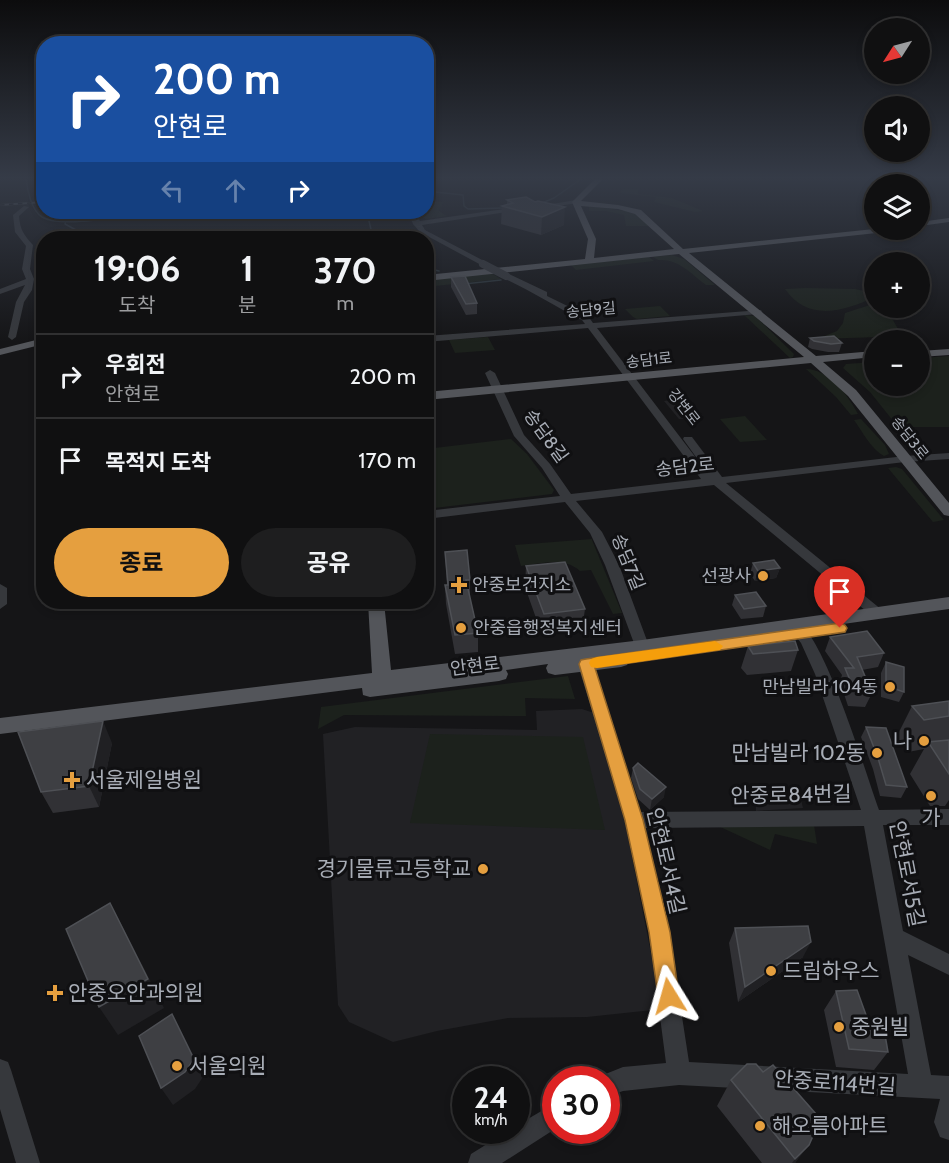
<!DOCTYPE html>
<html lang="ko">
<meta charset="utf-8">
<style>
body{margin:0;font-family:Cabin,"Noto Sans KR",sans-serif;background:#1e1e1f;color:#f1f3f6;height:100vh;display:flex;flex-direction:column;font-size:22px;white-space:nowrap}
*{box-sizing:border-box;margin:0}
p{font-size:20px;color:#9c9d9f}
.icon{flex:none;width:33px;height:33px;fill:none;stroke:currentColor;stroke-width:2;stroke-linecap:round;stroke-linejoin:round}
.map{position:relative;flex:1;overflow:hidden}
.sheet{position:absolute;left:36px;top:231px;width:398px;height:378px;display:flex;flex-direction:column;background:#101011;border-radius:24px;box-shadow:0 3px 9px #0003,0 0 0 2px #303031}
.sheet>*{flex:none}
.guide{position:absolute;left:36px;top:36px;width:398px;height:183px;border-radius:24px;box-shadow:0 3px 9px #0003,0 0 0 2px #303031;background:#1a4fa0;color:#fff;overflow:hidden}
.needle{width:39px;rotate:234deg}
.controls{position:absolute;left:864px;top:18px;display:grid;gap:12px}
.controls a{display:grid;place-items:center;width:66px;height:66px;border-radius:50%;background:#101011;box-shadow:0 3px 9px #0003,0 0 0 2px #303031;font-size:30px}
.speed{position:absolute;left:452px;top:1066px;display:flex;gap:12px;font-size:30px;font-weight:700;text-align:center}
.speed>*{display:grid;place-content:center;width:78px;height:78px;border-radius:50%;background:#101011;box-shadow:0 3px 9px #0003,0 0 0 2px #303031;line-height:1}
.speed small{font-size:15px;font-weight:400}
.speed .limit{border:9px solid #d22;background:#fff;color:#111}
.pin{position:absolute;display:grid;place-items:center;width:51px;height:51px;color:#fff;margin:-62px -26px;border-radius:50% 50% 50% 0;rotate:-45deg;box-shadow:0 0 6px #0007}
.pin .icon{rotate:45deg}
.me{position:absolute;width:66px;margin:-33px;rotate:352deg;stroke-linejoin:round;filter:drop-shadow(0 0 4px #0008)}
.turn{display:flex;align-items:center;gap:21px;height:126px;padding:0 18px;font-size:27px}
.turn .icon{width:78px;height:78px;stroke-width:2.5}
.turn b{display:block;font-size:42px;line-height:51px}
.lanes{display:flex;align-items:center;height:57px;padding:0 18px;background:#0003;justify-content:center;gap:30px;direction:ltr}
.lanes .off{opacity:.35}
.eta{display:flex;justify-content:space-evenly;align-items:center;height:102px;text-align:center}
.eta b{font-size:36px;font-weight:700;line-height:42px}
.cta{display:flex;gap:12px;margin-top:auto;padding:12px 18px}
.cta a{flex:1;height:69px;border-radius:36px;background:#e59f3f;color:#111;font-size:24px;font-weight:700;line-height:69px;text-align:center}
.cta a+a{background:#1e1e1f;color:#f1f3f6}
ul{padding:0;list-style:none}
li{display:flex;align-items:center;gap:18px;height:84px;padding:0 18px;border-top:2px solid #303031}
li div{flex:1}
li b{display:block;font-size:22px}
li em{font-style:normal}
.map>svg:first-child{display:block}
.built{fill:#212124}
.green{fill:#1c211c}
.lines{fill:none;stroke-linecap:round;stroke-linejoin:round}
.stream{stroke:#2c353a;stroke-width:1.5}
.minor{fill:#36383c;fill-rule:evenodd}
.major{fill:#53555a;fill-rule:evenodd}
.rail-casing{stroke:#4a4c50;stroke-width:2}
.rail{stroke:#101012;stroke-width:1.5;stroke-dasharray:4.5;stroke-linecap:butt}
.minor-bridge{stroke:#36383c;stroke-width:8}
.wall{fill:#313135}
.shaded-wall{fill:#202023}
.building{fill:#3e3f43;stroke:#4e5055;stroke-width:1.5}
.route{fill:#e59f3f;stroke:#956729;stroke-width:1.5}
.slow{fill:#f59e0b}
.poi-dot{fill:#e59f3f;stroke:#101012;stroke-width:2}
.labels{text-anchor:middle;stroke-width:6;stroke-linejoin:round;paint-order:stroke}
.far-street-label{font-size:15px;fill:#a8adb6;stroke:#101012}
.street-label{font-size:18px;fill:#a8adb6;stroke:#101012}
.poi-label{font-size:18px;fill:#a8adb6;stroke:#101012;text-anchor:end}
.near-poi-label{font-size:21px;fill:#a8adb6;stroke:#101012;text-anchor:start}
.near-street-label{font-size:21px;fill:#a8adb6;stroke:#101012}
</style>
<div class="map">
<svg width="949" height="1163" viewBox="0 0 949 1163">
<rect width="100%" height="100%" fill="#151517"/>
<path class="built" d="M 684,398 L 688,399 L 703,416 L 679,419 L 664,401 Z
M 582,709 L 597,714 L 619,791 L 662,1009 L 587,1017 L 508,1018 L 437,1031 L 393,1042 L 349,1022 L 338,1005 L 323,734 L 355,727 L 537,730 L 536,711 Z
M 755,789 L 799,791 L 803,808 L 756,811 Z"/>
<path class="green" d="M 623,189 L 638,189 L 638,194 L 672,198 L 703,211 L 695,212 L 654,202 L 656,197 L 620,193 Z
M 426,197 L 433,198 L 429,201 L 443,202 L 439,211 L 447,216 L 426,219 L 420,217 L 418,212 L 426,212 Z
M 589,206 L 633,212 L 652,226 L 626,226 L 624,215 L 606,211 L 589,211 Z
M 227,212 L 286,212 L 285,214 C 266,217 244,222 225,215 Z
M 672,255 L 684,259 L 715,285 L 706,285 C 690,273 679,259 658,260 L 653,257 Z
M 649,257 L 654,261 L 576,270 L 571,265 Z
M 491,273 L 501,279 L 426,287 L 426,280 Z
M 806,288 L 855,289 L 873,293 L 871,299 C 841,312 807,321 785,289 Z
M 873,304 L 893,320 L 898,329 L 911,336 L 817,339 L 837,331 L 843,323 L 845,313 Z
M 660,306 L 670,316 L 637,319 L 633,317 L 625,309 Z
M 744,315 L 755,316 L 794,354 L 793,357 L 790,358 Z
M 488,337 L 495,350 L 455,353 L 449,340 Z
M 949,356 L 949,427 L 906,427 L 924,451 L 914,447 L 870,392 L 843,368 L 846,364 L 874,362 L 874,386 L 920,386 L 920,358 Z
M 806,369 C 828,369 849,396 858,414 L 851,415 L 836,397 Z
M 745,416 L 767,440 L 740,442 L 720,419 Z
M 861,419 L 885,445 L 889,454 L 884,456 C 871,449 862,431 854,420 Z
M 511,439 L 527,454 L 554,490 L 552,494 L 426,509 L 426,449 Z
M 896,467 L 902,469 L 944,520 L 933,522 L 888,468 Z
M 592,539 L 592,540 L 622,613 L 613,614 L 591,570 L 580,571 C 563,556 541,564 521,566 L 515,545 Z
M 568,676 L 575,699 L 525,698 L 526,716 L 344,715 L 318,729 L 321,707 Z
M 430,734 L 583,737 L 605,830 L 410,823 Z
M 716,825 L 814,825 L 817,844 L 775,834 L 770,850 Z"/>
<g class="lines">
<path class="stream" d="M 26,179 C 28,191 31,210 42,217 C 62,229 125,215 149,212
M 426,184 L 434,179
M 426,191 L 463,195 L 464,206 L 468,209 L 503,208
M 542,203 L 554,198 L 581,179
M 67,218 L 88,212
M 66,220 L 65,224 L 76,230 L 76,238
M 373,238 L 369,221 L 383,212
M 426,268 L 439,271
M 464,284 L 501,280"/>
<path class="minor" d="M 576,200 L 578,203 L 537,209 L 534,207 Z
M 24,206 L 29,207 L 19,216 C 20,230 24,235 33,245 L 30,269 L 34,279 L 32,290 L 24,302 L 16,337 L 12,340 L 8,337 L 16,302 L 25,285 L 0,294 L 0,289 L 26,279 L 22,269 L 26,246 L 15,232 L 13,215 Z
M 518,207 L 520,210 L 422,225 L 425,230 L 486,262 L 486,266 L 483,266 L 420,232 L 413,224 L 408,212 L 414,212 L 420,221 Z
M 503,274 L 509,274 L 547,292 L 547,296 L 588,316 L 593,323 L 761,310 L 762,312 L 758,314 L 597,328 L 709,475 L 683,439 L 684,437 L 692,437 L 722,477 L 905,456 L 949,453 L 949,459 L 905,462 L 726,483 L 882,610 L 884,613 L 882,616 L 872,616 L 714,485 L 576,501 L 602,532 L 619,565 L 649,646 L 647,650 L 637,650 L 635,646 L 605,565 L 590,533 L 565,502 L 426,519 L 426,511 L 560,496 L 542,468 L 514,436 L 485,373 L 490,370 L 495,373 L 524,435 L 550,464 L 571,494 L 701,479 L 588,328 L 426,342 L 426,336 L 585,324 L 582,320 C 554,306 531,291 503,278 Z
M 0,584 L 7,588 L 7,604 L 0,609 Z
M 795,621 C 823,629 867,778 879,810 L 949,809 L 949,825 L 883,825 L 903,931 L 949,954 L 949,975 L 908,955 L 931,1075 L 949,1076 L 949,1140 L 940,1137 L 934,1122 L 940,1099 L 679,1085 L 623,1091 L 606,1097 L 606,1080 L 596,1080 L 598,1077 L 623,1067 L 666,1063 L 649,932 L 625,820 L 575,655 L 577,651 L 587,651 L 589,655 L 640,812 L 861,810 L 815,674 L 801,643 L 788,626 ZM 864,826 L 908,1074 L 689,1062 L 669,932 L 645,828 Z
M 0,1059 L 8,1062 L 11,1070 L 40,1163 L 16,1163 L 0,1109 Z
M 555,1103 L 555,1129 L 502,1163 L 468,1163 L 471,1154 L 508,1131 L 516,1131 L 516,1126 Z"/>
<path class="major" d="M 595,179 L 603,179 L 581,201 L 618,205 L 641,210 L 683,249 L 874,229 L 890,230 L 886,232 L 689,253 L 816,356 L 874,351 L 874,357 L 823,362 L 856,390 L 949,503 L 949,516 L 944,515 L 848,396 L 811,363 L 426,400 L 426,392 L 804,357 L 679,254 L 426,281 L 426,275 L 585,259 L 588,239 L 572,202 ZM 581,206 L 618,209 L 635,214 L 674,249 L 594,258 L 596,239 Z
M 949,218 L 949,222 L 920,226 L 920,222 Z
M 44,338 L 44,344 L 0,355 L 0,349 Z
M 949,349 L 949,355 L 920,357 L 920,351 Z
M 949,597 L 949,609 L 625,655 L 630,660 L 627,665 L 621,667 L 555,675 L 548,673 L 546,668 L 548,664 L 506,670 L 508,674 L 506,679 L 499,681 L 370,697 L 363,695 L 362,688 L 0,734 L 0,718 L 372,673 L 368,602 L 384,602 L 391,670 L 642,640 Z"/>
<defs>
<path id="rail" d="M 0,205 L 44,202"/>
</defs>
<use href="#rail" class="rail-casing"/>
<use href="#rail" class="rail"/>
<path class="minor-bridge" d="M 483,264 L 506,276"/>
</g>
<path class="wall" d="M 507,200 L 564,225 L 541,235 L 501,224 L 502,206 L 507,205 Z
M 451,277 L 477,303 L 477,314 L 466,315 L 451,287 Z
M 810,338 L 842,343 L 839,352 L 828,352 L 812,349 L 808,347 Z
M 445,552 L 470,580 L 470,598 L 478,633 L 478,652 L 455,654 L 446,604 L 445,585 L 447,585 Z
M 753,563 L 780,568 L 776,578 L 755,581 L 750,574 Z
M 526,566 L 585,609 L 582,630 L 542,635 L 525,587 Z
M 735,595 L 766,606 L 763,617 L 741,619 L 732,605 Z
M 830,637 L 884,653 L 878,667 L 862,670 L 872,693 L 865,707 L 848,706 L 840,682 L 842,675 L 825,651 Z
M 748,646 L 798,650 L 791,671 L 747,675 L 741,668 Z
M 886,662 L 904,692 L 899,702 L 881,697 L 881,673 Z
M 949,701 L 949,800 L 945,806 L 930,806 L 910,774 L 924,749 L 908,752 L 896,738 L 912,706 Z
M 866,727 L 907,787 L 901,798 L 880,796 L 873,769 L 861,737 Z
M 112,743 L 99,807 L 53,813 L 41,792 Z
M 633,768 L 664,797 L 650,810 L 638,799 L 631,778 Z
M 735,928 L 803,957 L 738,1002 L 729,943 Z
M 836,991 L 870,1026 L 888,1052 L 874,1070 L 836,1067 L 824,1010 Z
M 731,1080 L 815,1132 L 795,1163 L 762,1163 L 717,1106 Z"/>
<path class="shaded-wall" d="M 565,207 L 564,225 L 541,235 L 542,217 Z
M 780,568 L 776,578 L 755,581 L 758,571 Z
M 103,721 L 112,743 L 99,807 L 89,786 Z
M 666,787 L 664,797 L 650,810 L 652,799 Z
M 110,903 L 126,933 L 164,1008 L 118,1035 L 99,1007 Z
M 811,942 L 803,957 L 738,1002 L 745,987 Z
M 172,1014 L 203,1077 L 195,1089 L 173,1105 L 161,1088 Z
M 809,1145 L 795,1163 L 792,1163 L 795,1159 Z"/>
<path class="building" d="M 526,197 L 535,202 L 538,201 L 565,207 L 542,217 L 502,206 L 513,203 L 507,200 Z
M 465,276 L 477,303 L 466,304 L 451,277 Z
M 834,336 L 842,343 L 831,344 L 814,341 L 810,338 Z
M 467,550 L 470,580 L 466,580 L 478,633 L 455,635 L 445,585 L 448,585 L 445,552 Z
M 774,560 L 780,568 L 758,571 L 753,563 Z
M 565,562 L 585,609 L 544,614 L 526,566 Z
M 756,592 L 766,606 L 744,609 L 735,595 Z
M 867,631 L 884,653 L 857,657 L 872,693 L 855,692 L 845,668 L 854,668 L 830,637 Z
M 795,641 L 798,650 L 753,654 L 748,646 Z
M 886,662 L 904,667 L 904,692 L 886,686 Z
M 949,701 L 949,716 L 924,720 L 912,706 Z
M 103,721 L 89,786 L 41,792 L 18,732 Z
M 866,727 L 886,728 L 907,787 L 886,785 L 878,758 Z
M 949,740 L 949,774 L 928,742 Z
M 638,763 L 666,787 L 652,799 L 640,789 L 633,768 Z
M 110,903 L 148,979 L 99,1007 L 66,929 Z
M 808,926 L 811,942 L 745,987 L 735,928 Z
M 857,990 L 870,1026 L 884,1029 L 888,1052 L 849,1049 L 836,991 Z
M 172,1014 L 194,1059 L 185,1072 L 161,1088 L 139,1036 Z
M 747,1064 L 756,1064 L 763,1072 L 773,1065 L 823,1122 L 817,1127 L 809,1145 L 795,1159 L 731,1080 Z"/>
<linearGradient id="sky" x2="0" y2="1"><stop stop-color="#0c0c0d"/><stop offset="0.52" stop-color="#353b47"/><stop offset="1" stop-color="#353b47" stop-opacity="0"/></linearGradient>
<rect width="949" height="342" fill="url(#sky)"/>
<path class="route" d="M 840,623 L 845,625 L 847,628 L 845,632 L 595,668 L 643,820 L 670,932 L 679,996 L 676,1003 L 669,1007 L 661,1003 L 658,996 L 649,932 L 625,820 L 579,664 L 581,660 L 586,659 Z"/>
<path class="slow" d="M 715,641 L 723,646 L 720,650 L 597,668 L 591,667 L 589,663 L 591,659 L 597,657 Z"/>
<g class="poi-dot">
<circle cx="763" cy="576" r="6"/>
<path d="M456 576h6v6h6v6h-6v6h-6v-6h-6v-6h6z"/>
<circle cx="461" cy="628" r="6"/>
<circle cx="890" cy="687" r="6"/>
<circle cx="924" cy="741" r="6"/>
<circle cx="877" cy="753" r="6"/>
<path d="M69 771h6v6h6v6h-6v6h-6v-6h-6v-6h6z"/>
<circle cx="931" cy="796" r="6"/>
<circle cx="483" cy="869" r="6"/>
<circle cx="771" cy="971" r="6"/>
<path d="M52 984h6v6h6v6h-6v6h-6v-6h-6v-6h6z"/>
<circle cx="839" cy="1027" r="6"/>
<circle cx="177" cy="1066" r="6"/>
<circle cx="760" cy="1126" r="6"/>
</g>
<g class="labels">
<g class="far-street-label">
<text transform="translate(591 310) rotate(-5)" y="5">송담9길</text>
<text transform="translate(649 360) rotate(-6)" y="5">송담1로</text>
<text transform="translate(684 407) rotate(52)" y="5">강변로</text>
<text transform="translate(910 438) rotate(52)" y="5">송담3로</text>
</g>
<g class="street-label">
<text transform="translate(546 436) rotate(54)" y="6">송담8길</text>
<text transform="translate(685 467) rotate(-6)" y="6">송담2로</text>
<text transform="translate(628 562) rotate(68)" y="6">송담7길</text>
<text transform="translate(475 666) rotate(-7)" y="6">안현로</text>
</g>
<g class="poi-label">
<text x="751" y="582">선광사</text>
<text x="472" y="591" text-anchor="start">안중보건지소</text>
<text x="473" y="634" text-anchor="start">안중읍행정복지센터</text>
<text x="878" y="693">만남빌라 104동</text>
</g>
<g class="near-poi-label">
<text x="912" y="748" text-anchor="end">나</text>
<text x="865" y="760" text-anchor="end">만남빌라 102동</text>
<text x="86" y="787">서울제일병원</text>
<text x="931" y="825" text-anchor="middle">가</text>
<text x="471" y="876" text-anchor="end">경기물류고등학교</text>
<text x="783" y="978">드림하우스</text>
<text x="68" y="1000">안중오안과의원</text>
<text x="851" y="1034">중원빌</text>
<text x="189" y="1073">서울의원</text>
<text x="772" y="1133">해오름아파트</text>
</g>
<g class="near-street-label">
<text transform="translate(791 795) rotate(-1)" y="7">안중로84번길</text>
<text transform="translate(666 861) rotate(77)" y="7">안현로서4길</text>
<text transform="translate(907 874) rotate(79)" y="7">안현로서5길</text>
<text transform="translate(835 1083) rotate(4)" y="7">안중로114번길</text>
</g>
</g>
</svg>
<div class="controls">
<a><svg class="needle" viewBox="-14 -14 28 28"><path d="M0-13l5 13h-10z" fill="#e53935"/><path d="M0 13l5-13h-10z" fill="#9c9d9f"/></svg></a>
<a><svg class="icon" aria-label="sound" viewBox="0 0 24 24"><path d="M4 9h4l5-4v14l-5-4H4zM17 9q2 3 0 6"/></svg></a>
<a><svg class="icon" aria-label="layers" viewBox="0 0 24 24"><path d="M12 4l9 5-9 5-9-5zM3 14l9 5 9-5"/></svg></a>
<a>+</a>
<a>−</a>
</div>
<div class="speed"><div>24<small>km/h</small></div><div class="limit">30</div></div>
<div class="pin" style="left:840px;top:628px;background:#d93025"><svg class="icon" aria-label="arrive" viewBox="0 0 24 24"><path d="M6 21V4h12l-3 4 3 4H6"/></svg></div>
<svg class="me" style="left:669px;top:996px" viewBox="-20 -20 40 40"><path d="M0-17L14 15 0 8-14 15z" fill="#e59f3f" stroke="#fff" stroke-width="4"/></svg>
<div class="guide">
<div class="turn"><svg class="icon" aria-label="right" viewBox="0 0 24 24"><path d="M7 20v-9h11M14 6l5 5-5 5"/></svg><div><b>200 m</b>안현로</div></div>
<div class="lanes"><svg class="icon off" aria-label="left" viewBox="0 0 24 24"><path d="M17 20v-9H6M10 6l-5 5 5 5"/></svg><svg class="icon off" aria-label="ahead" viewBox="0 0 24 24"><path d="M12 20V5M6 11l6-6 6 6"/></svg><svg class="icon" aria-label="right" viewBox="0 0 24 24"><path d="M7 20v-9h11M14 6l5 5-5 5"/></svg></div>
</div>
<section class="sheet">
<div class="eta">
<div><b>19:06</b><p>도착</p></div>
<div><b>1</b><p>분</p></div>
<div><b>370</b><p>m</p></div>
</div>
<ul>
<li><svg class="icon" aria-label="right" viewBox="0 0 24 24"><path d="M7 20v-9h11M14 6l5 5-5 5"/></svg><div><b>우회전</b><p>안현로</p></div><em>200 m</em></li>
<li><svg class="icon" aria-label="arrive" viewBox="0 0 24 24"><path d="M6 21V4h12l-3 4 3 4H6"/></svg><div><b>목적지 도착</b></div><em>170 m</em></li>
</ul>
<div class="cta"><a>종료</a><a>공유</a></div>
</section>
</div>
